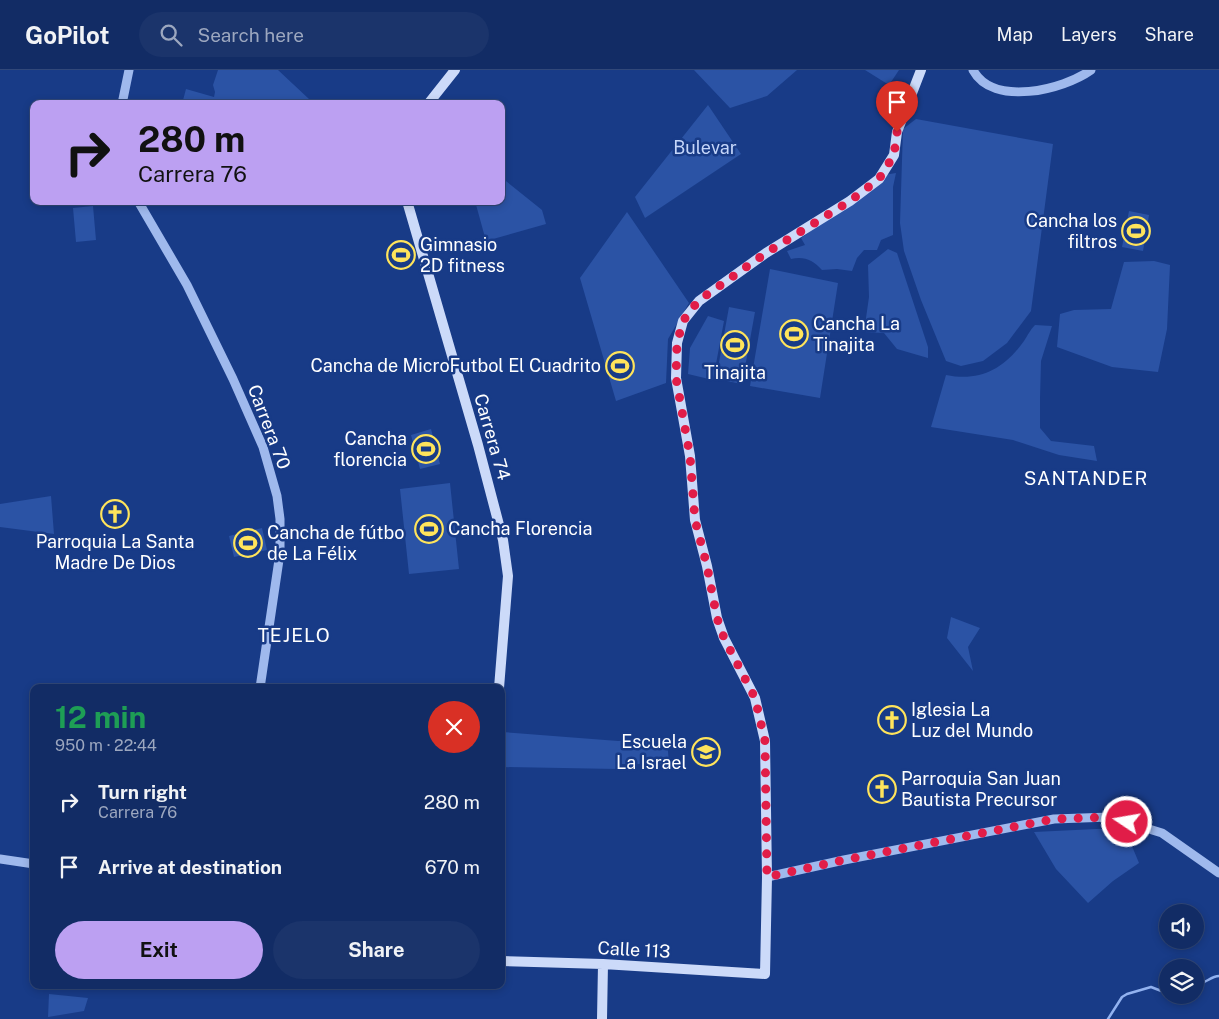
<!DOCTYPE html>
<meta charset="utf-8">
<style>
body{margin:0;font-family:"Public Sans",sans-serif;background:#1b346b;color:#f1f3f6;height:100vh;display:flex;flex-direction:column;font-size:19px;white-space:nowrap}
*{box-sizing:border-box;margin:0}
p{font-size:16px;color:#9ca7bf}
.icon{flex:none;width:28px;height:28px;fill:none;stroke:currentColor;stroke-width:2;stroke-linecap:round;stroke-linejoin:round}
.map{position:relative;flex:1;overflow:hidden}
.panel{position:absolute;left:30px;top:614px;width:475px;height:305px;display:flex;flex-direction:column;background:#122c65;border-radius:10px;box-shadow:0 2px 8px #0003,0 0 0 1px #314879}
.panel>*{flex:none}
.guide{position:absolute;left:30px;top:30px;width:475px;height:105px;border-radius:10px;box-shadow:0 2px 8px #0003,0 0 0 1px #314879;background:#bca0f2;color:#111;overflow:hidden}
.buttons{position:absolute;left:1159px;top:834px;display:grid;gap:10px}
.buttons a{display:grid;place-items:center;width:45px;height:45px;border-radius:50%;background:#122c65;box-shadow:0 2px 8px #0003,0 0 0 1px #314879;font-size:25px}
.pin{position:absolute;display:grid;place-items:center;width:42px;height:42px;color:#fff;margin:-51px -21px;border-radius:50% 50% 50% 0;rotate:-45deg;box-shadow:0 0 5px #0007}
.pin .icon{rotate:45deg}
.me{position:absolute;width:55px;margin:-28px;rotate:282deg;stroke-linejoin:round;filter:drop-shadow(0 0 4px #0008)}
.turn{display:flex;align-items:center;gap:18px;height:105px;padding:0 25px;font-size:22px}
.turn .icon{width:65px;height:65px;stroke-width:2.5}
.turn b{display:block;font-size:35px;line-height:42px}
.round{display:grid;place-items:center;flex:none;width:52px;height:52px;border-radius:26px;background:#1b346b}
.headline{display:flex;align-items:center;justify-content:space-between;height:85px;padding:0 25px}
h1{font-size:30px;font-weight:700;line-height:38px;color:#1e9e55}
.action{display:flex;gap:10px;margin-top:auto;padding:10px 25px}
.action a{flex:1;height:58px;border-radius:30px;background:#bca0f2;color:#111;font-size:20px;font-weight:700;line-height:58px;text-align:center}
.action a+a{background:#1b346b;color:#f1f3f6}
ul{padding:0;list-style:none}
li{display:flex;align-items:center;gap:15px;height:65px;padding:0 25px}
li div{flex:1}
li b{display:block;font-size:19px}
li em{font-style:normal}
header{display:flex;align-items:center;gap:30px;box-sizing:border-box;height:70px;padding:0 25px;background:#122c65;border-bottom:1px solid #314879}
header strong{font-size:24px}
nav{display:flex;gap:28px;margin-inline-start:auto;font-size:18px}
.search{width:350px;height:45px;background:#1b346b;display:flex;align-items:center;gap:12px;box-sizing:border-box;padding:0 18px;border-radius:28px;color:#9ca7bf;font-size:19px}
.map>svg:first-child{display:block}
.green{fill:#2b53a5}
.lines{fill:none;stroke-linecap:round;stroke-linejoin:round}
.stream{stroke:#92b2f0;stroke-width:2.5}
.tertiary{stroke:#9fb9ed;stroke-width:9}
.secondary{stroke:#ccdaf9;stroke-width:10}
.route{stroke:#e11d48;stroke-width:9;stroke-dasharray:0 16.2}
.labels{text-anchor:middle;stroke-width:5;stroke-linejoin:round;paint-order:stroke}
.park-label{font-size:18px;fill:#c5d6fa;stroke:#183b87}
.poi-label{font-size:18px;fill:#fff;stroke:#183b87;text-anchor:start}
.street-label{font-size:18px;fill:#fff;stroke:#183b87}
.neighbourhood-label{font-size:19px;letter-spacing:1px;fill:#fff;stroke:#183b87}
</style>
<header>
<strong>GoPilot</strong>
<div class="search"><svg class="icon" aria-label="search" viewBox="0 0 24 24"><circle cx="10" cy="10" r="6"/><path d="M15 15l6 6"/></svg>Search here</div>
<nav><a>Map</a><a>Layers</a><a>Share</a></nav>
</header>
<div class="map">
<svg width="1219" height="949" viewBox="0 0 1219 949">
<rect width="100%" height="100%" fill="#183b87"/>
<path class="green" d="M 218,0 L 278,0 L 309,29 L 307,31 L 310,34 L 182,34 L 186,19 L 214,27 L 215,22 L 213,15 Z
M 694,0 L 797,0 L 767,26 L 730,38 Z
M 865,0 L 899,0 L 889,15 Z
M 708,35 L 741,84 L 645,148 L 635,127 Z
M 916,49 L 1053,74 L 1031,241 L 1007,273 L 983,291 L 961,296 L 946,291 L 921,230 L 904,181 L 900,153 L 903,59 Z
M 896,103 L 893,117 L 893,165 L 881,170 L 877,180 L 864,180 L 857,188 L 852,201 L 837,199 L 822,200 C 813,190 804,186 791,189 L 787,181 L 805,175 L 801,168 L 880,113 L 884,105 Z
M 501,107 L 542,140 L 546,154 L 486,171 L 475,131 L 501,131 Z
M 93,136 L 96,170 L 76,172 L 73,138 Z
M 1129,141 L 1149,145 L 1143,181 L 1122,177 Z
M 627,142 L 689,233 L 668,269 L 666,313 L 616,331 L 580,208 Z
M 888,179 L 897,183 L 928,277 L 928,288 L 897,279 L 884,263 L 864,262 L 869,227 L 868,195 Z
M 1154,191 L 1170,195 L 1167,259 L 1158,302 L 1112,297 L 1057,277 L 1060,244 L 1074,240 L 1111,239 L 1124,192 Z
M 770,199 L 838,213 L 820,328 L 750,316 Z
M 729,237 L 755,242 L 742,314 L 716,309 Z
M 708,246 L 724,251 L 713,310 L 688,304 L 690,278 Z
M 1035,255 L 1052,256 L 1041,291 L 1040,328 L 1040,358 L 1051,371 L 1094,376 L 1097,391 L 1059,385 L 1013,370 L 931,357 L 946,305 C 980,312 1004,299 1024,271 C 1028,265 1030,260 1035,255 Z
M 431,359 L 440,394 L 420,399 L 411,365 Z
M 450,413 L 459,499 L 409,504 L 400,419 Z
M 51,426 L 54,464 L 0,457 L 0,434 Z
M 262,458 L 267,480 L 234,487 L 229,466 Z
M 951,547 L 980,558 L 968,577 L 973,601 L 947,568 Z
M 502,662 L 618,671 L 667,669 L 669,694 L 618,694 L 617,699 L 501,697 Z
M 1117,758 L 1129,769 L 1139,793 L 1113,811 L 1088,833 L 1056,799 L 1034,762 Z
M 49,924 L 88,928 L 84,941 L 48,947 Z"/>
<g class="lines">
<path class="stream" d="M 1195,914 C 1205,915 1210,906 1219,906
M 1108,949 L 1122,927 L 1127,924 L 1151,917 L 1164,922 L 1168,921"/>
<path class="tertiary" d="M 973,0 C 993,37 1063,20 1091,0
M 122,34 L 129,0
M 138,131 L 187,215 L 233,309 L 263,377 L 277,426 L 280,449 L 280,483 L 260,618
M 0,789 L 34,794
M 767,807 L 844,790 L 1054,749 L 1110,747 L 1162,763 L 1219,803"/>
<path class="secondary" d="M 428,34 L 455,0
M 407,131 L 478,375 L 503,470 L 508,506 L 499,618
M 501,891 L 603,894 L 765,904 L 767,807 L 765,671 L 755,628 L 724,568 L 717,548 L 707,496 L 695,450 L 690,386 L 676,308 L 677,273 L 683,251 L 699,231 L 766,183 L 850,131 L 879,109 L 894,85 L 897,62 L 921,0
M 602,949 L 603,894"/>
</g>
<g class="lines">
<path class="route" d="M 897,62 L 894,85 L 879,109 L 850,131 L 766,183 L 698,231 L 683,251 L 677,273 L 676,308 L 690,386 L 695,450 L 707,496 L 717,548 L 724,568 L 755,628 L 765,671 L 767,807 L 844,790 L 1054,749 L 1110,747 L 1127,752"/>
</g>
<defs>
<symbol id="stadium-ring" viewBox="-11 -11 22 22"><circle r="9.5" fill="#183b87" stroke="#ffe45b" stroke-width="1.5"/><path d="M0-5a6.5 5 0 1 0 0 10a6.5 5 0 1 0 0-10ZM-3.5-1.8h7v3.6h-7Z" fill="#ffe45b"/></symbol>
<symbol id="church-ring" viewBox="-11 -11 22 22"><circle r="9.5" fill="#183b87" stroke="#ffe45b" stroke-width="1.5"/><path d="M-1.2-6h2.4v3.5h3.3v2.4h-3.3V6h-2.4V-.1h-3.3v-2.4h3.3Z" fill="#ffe45b"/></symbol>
<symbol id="university-ring" viewBox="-11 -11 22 22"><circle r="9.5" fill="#183b87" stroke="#ffe45b" stroke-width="1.5"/><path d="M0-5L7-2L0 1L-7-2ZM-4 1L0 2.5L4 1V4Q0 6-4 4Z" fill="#ffe45b"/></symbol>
</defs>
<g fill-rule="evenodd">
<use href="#stadium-ring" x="1120" y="145" width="32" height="32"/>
<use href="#stadium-ring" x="385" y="169" width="32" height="32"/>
<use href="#stadium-ring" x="778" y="248" width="32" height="32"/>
<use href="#stadium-ring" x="719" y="259" width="32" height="32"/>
<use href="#stadium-ring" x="604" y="280" width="32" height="32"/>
<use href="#stadium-ring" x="410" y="363" width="32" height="32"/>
<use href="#church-ring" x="99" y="428" width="32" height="32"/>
<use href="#stadium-ring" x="413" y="443" width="32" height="32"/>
<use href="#stadium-ring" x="232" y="457" width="32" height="32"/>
<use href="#church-ring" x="876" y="634" width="32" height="32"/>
<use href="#university-ring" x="690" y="666" width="32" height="32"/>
<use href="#church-ring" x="866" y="703" width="32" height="32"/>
</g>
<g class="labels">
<g class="park-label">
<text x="705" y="84">Bulevar</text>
</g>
<g class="poi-label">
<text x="1117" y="157" text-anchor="end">Cancha los<tspan x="1117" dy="21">filtros</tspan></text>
<text x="420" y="181">Gimnasio<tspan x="420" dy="21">2D fitness</tspan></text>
<text x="813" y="260">Cancha La<tspan x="813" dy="21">Tinajita</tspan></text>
<text x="601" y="302" text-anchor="end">Cancha de MicroFutbol El Cuadrito</text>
<text x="735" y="309" text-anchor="middle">Tinajita</text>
<text x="407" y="375" text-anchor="end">Cancha<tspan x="407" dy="21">florencia</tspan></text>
<text x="448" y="465">Cancha Florencia</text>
<text x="267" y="469">Cancha de fútbo<tspan x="267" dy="21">de La Félix</tspan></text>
<text x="115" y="478" text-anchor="middle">Parroquia La Santa<tspan x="115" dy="21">Madre De Dios</tspan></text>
<text x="911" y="646">Iglesia La<tspan x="911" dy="21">Luz del Mundo</tspan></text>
<text x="687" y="678" text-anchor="end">Escuela<tspan x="687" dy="21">La Israel</tspan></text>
<text x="901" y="715">Parroquia San Juan<tspan x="901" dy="21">Bautista Precursor</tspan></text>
</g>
<g class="street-label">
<text transform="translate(269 357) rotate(69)" y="6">Carrera 70</text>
<text transform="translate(492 367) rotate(74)" y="6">Carrera 74</text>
<text transform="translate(634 880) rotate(3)" y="6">Calle 113</text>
</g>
<g class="neighbourhood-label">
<text x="1086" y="415">SANTANDER</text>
<text x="294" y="572">TEJELO</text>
</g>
</g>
</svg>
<div class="buttons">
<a><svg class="icon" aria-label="sound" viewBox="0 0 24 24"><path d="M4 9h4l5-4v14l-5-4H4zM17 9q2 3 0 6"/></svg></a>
<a><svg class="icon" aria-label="layers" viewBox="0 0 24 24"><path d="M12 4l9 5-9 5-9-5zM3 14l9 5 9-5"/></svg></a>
</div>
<div class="pin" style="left:897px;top:62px;background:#d93025"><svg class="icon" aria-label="arrive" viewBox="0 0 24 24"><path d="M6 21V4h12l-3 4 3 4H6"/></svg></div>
<svg class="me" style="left:1127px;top:752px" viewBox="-20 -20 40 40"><circle r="17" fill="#e11d48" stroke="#fff" stroke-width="3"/><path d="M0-11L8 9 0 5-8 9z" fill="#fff"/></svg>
<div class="guide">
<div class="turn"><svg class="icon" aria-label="right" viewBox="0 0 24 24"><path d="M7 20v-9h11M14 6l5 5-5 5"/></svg><div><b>280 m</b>Carrera 76</div></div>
</div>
<section class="panel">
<div class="headline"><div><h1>12 min</h1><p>950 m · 22:44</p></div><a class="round" style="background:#d93025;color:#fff"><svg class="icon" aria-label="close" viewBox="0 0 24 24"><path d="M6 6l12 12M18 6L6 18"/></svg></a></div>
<ul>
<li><svg class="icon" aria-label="right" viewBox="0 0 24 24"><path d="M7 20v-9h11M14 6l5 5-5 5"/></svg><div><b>Turn right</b><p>Carrera 76</p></div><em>280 m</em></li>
<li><svg class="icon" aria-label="arrive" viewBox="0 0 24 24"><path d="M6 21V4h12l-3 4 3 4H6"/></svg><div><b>Arrive at destination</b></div><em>670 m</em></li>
</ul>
<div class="action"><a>Exit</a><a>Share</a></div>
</section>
</div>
